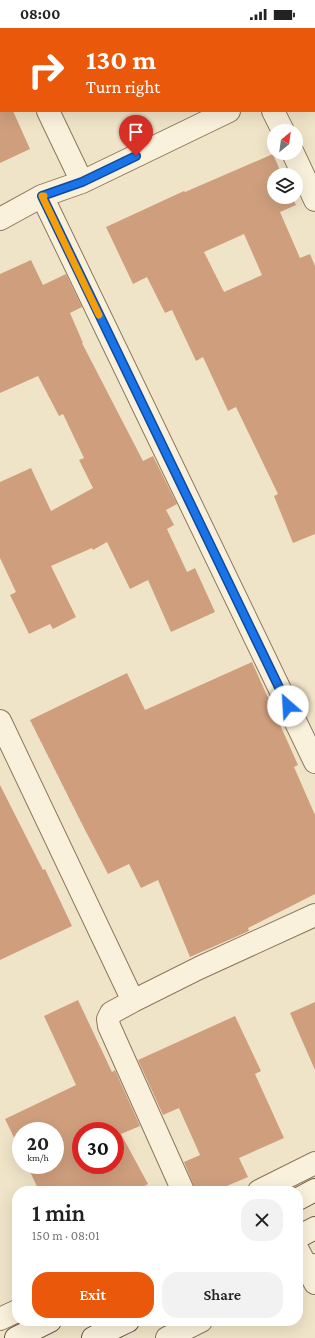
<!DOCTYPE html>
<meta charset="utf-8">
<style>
body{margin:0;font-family:"Crimson Pro",serif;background:#f2f2f2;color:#222;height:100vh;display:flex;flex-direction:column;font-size:15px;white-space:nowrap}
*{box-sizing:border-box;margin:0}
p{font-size:13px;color:#767676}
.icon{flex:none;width:22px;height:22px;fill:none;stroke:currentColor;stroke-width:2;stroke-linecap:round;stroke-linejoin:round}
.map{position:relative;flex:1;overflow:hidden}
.side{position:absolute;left:12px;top:1158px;width:291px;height:140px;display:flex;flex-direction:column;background:#fff;border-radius:16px;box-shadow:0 4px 16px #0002}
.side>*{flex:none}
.banner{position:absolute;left:0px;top:0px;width:315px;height:84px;box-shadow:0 4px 16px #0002;background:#ea580c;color:#fff;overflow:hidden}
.needle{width:26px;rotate:29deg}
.controls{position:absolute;left:267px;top:96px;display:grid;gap:8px}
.controls a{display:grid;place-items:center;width:36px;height:36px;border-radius:50%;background:#fff;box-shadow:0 4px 16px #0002;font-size:20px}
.speed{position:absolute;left:12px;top:1094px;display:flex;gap:8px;font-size:20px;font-weight:700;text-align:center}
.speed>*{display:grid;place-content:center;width:52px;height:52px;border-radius:50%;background:#fff;box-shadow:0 4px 16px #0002;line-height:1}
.speed small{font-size:10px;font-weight:400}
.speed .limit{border:6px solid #d22;background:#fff;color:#111}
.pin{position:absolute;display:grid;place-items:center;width:34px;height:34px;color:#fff;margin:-41px -17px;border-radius:50% 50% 50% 0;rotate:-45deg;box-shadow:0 0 4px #0007}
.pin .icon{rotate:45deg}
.me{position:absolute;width:44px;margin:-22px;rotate:334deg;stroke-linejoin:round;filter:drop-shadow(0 0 3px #0008)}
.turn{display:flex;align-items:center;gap:14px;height:84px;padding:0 20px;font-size:18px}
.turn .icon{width:52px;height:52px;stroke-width:2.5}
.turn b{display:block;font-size:28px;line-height:34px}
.round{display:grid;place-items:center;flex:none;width:42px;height:42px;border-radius:16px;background:#f2f2f2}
.head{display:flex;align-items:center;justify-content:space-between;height:68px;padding:0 20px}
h1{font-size:24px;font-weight:600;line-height:30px}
.action{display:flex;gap:8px;margin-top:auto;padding:8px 20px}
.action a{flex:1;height:46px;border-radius:16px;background:#ea580c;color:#fff;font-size:16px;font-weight:600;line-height:46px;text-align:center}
.action a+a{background:#f2f2f2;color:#222}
.status{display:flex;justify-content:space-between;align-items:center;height:28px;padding:0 20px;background:#fff;direction:ltr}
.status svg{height:11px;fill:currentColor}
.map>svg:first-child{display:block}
.building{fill:#cf9f7d;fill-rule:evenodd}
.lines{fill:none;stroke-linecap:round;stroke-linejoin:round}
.minor-casing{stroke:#8d765c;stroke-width:24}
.tertiary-casing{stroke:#8d765c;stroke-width:24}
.secondary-casing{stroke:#6f573f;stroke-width:24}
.minor{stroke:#faf1dc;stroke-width:22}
.tertiary{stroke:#faf1dc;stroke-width:22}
.secondary{stroke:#faf1dc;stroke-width:22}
.route-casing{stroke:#114b97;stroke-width:10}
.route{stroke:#1a73e8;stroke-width:7}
.slow{stroke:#f59e0b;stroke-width:7}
</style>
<div class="status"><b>08:00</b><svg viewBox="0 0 49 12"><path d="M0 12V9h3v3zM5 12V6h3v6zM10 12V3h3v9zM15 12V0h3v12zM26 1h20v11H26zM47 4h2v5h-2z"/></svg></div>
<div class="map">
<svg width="315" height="1310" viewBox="0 0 315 1310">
<rect width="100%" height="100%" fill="#f0e4c8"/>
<path class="building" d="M 0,56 L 1,83 L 13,83 L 30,121 L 0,135 Z
M 273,126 L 282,147 L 274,147 L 274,169 L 292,169 L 296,177 L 280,184 L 300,230 L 310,226 L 315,238 L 315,506 L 293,515 L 274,468 L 278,466 L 236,379 L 228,383 L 203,329 L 196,333 L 172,282 L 165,285 L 147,249 L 133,256 L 106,199 L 184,163 L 185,164 ZM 244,206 L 262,247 L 224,264 L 204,224 Z
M 31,232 L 43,257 L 66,246 L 82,279 L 70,285 L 83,315 L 82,315 L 143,433 L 153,428 L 177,476 L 166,482 L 174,497 L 167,501 L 187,544 L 195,540 L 215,584 L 171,604 L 148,552 L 130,561 L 107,514 L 93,522 L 92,520 L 51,538 L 76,589 L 53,601 L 50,596 L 29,606 L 10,567 L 16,564 L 0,530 L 0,454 L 31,440 L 51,483 L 93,460 L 79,432 L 84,430 L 63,386 L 59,388 L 38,348 L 0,365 L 0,246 Z
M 252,634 L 298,737 L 294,739 L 315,787 L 315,866 L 248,900 L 249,903 L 190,929 L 158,852 L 141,860 L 129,836 L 108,846 L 83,798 L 30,692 L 127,645 L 145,682 Z
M 0,757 L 43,842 L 45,841 L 72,898 L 0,932 Z
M 78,972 L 112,1044 L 115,1042 L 140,1098 L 121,1106 L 148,1156 L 136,1163 L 39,1163 L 27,1137 L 55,1137 L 55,1103 L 21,1103 L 21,1124 L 5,1091 L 76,1057 L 44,988 ZM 81,1103 L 115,1103 L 115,1137 L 81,1137 Z
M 315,974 L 315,1042 L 290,985 Z
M 235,988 L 261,1043 L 255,1046 L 284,1110 L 239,1130 L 248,1149 L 215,1163 L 196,1163 L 184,1134 L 200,1127 L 179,1080 L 163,1087 L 138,1032 Z"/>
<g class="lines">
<defs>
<path id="minor" d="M 8,0 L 8,1
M 314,40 L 315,40
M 48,83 L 82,154
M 273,83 L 283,103
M 293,125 L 315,172
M 42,168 L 315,734
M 0,191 L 42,168 L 82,154 L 229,83
M 0,693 L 133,973
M 183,1163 L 109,998 L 108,991 L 111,985 L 133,973 L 199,940 L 315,887
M 298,1222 L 315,1255"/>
<path id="tertiary" d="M 259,1163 L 315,1135
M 298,1245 L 315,1237
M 0,1291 L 17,1283
M 167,1310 L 201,1293"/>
<path id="secondary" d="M 298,1171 L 315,1162
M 298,1209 L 315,1200
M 16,1310 L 50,1293
M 93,1310 L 128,1293"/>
</defs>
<use href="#minor" class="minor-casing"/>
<use href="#tertiary" class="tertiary-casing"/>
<use href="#secondary" class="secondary-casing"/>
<use href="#minor" class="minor"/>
<use href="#tertiary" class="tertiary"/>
<use href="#secondary" class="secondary"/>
</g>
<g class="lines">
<defs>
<path id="route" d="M 136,128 L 82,154 L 42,168 L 288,678"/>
</defs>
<use href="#route" class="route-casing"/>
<use href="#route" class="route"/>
<path class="slow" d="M 44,168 L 42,168 L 99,287"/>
</g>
</svg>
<div class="controls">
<a><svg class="needle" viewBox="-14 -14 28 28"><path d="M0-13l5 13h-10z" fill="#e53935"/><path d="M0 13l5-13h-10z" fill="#767676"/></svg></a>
<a><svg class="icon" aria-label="layers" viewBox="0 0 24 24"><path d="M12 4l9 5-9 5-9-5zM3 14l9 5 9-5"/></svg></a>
</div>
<div class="speed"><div>20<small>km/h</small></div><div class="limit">30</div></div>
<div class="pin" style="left:136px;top:128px;background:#d93025"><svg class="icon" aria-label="arrive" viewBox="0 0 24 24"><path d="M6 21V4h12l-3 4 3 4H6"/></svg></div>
<svg class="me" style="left:288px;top:678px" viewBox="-20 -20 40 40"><circle r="19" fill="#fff"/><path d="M0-13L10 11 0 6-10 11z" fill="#1a73e8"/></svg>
<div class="banner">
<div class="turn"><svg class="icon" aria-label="right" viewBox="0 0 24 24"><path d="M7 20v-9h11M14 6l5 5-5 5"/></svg><div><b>130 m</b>Turn right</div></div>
</div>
<section class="side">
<div class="head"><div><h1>1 min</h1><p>150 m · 08:01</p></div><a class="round"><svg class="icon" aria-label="close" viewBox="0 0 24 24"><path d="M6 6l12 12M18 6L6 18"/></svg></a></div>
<div class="action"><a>Exit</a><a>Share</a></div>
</section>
</div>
